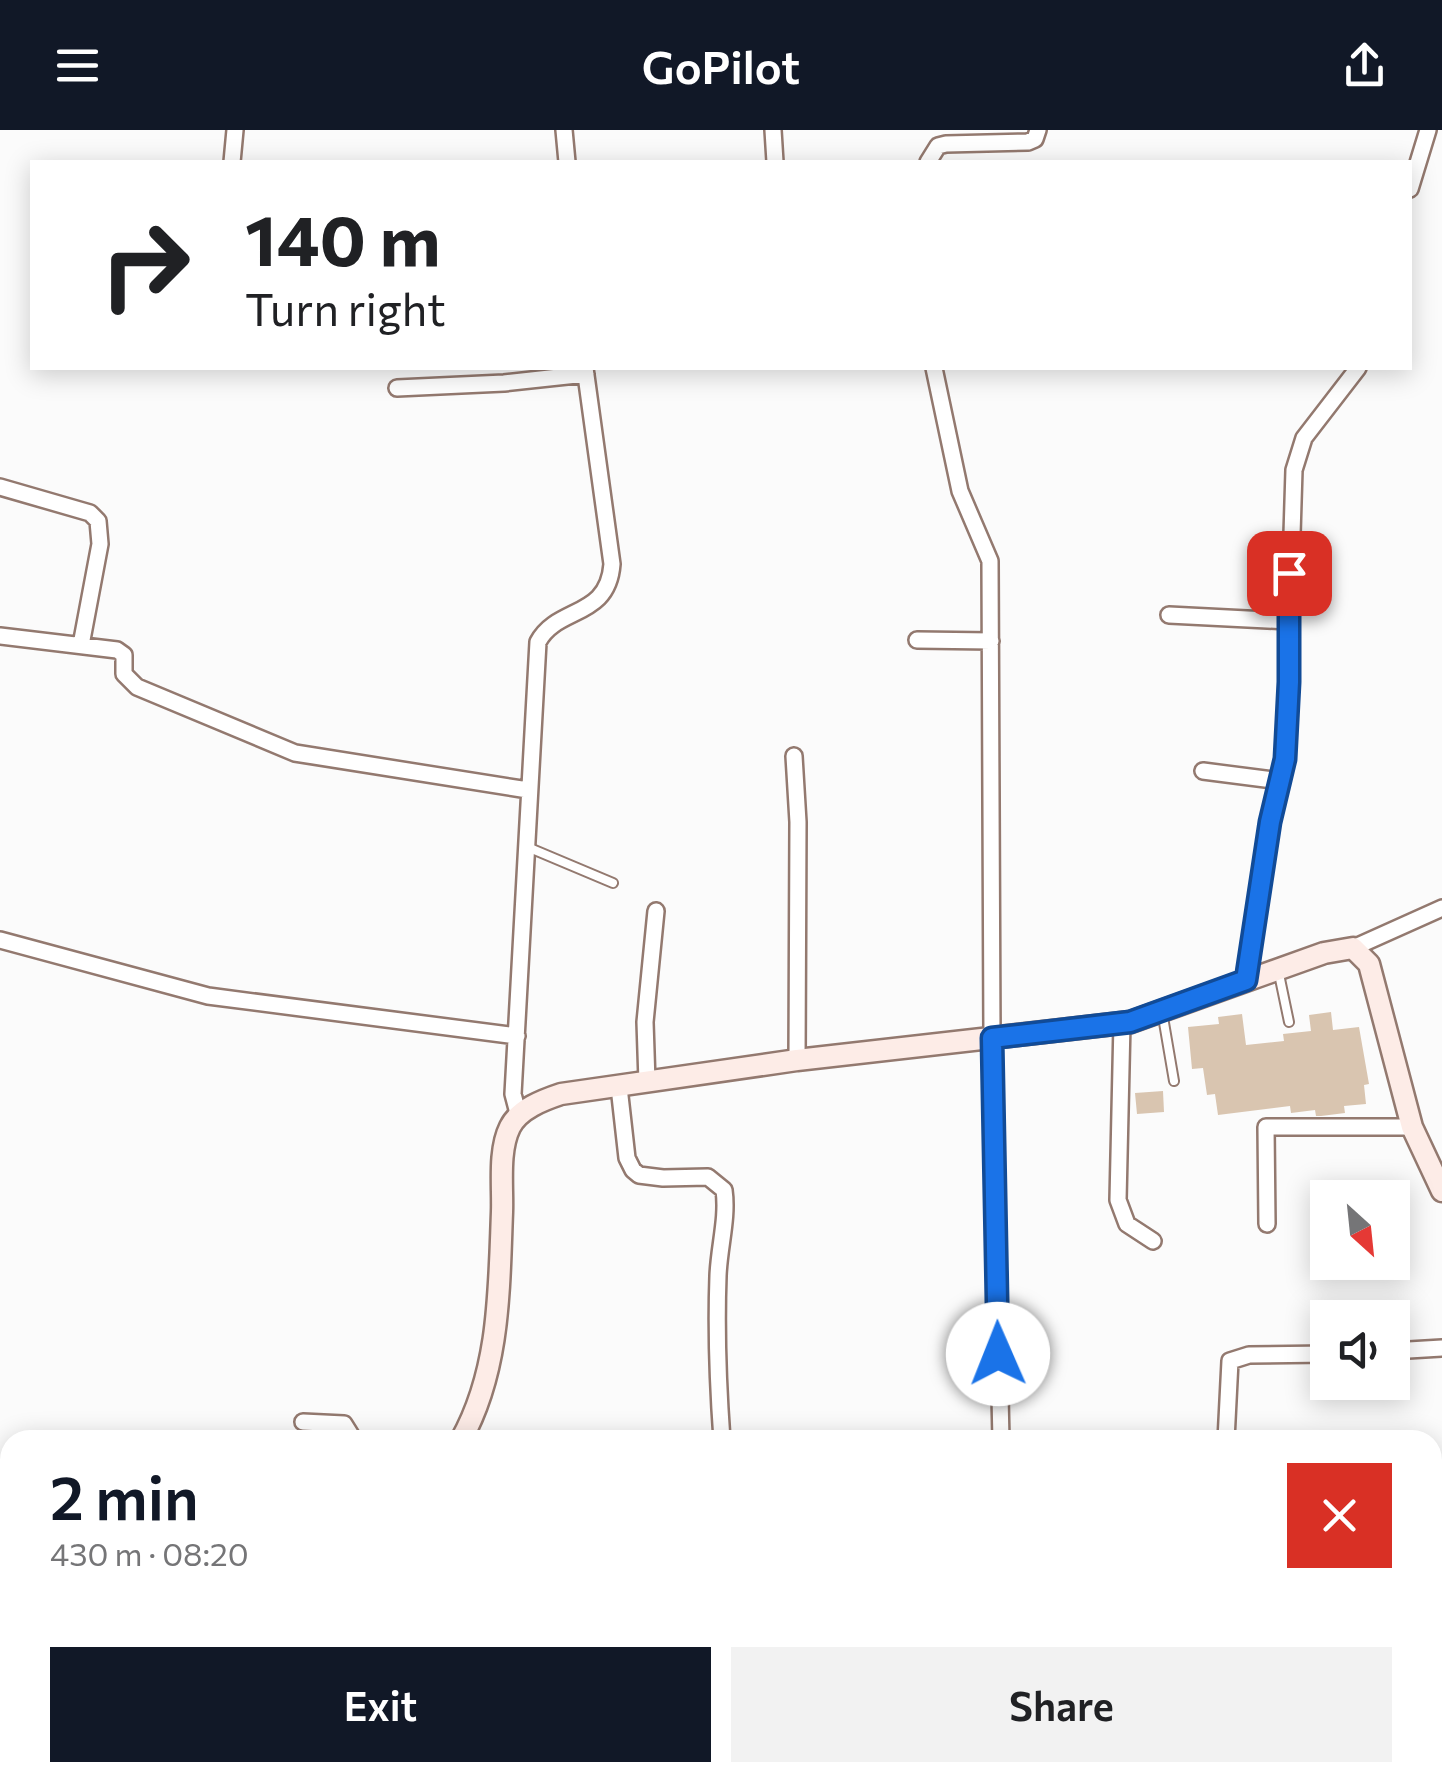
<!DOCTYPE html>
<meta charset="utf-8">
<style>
body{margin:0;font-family:Commissioner,sans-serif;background:#f2f2f2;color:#202124;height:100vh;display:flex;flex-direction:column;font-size:38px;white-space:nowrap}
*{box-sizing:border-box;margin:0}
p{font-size:32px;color:#757577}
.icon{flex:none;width:55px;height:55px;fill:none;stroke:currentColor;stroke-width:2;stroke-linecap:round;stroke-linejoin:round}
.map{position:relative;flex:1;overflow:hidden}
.sheet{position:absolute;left:0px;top:1300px;width:1442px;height:352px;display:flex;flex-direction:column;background:#fff;border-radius:30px 30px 0 0;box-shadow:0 5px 25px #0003}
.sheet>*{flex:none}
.guide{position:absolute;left:30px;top:30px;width:1382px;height:210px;border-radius:0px;box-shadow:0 5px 25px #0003;background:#fff;color:#202124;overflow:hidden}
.needle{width:65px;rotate:153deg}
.controls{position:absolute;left:1310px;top:1050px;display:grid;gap:20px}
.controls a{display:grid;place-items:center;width:100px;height:100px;border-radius:0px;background:#fff;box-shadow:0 5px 25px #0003;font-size:50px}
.pin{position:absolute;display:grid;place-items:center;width:85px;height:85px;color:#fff;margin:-42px;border-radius:20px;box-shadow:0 5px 15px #0006}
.me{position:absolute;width:110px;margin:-55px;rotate:359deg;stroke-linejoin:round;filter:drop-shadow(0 0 8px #0008)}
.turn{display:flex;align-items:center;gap:35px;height:210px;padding:0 50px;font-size:45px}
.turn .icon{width:130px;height:130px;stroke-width:2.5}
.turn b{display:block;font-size:70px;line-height:85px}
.round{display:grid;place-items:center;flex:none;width:105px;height:105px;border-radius:0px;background:#f2f2f2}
.overview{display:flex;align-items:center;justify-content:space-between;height:170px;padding:0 50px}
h1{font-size:60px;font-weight:600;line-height:75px;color:#111827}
.button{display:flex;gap:20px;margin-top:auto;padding:20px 50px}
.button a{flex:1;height:115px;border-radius:0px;background:#111827;color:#fff;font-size:40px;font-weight:600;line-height:115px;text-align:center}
.button a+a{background:#f2f2f2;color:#202124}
header{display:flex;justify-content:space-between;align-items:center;height:130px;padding:0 50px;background:#111827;color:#fff;font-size:45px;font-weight:600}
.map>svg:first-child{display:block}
.building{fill:#d9c5b0}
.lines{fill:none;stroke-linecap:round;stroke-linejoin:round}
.lane-casing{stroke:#93796f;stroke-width:12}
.street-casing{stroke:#93796f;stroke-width:20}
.secondary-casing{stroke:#93796f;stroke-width:25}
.lane{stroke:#fff;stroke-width:8}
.street{stroke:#fff;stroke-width:15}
.secondary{stroke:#fdece7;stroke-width:20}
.route-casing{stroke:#114b97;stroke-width:25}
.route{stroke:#1a73e8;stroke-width:18}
</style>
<header><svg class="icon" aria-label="menu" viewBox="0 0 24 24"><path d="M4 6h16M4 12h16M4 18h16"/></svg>GoPilot<svg class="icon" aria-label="share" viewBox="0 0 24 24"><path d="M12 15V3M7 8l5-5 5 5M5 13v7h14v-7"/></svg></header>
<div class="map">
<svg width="1442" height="1651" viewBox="0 0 1442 1651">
<rect width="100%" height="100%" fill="#fbfbfb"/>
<path class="building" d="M 1331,882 L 1333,900 L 1359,897 L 1369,954 L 1364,955 L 1366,974 L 1344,976 L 1345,983 L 1321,986 L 1316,986 L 1315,980 L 1291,983 L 1290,976 L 1218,985 L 1215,964 L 1207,965 L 1203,938 L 1192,939 L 1188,897 L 1219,894 L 1218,887 L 1242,884 L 1246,915 L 1284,911 L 1283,904 L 1311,901 L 1309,885 Z
M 1163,961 L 1164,982 L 1137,984 L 1135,963 Z"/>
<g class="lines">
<defs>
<path id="lane" d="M 525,716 L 613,753
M 1279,844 L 1289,892
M 1162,881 L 1174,951
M 1432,1463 L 1437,1476 L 1441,1541"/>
<path id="street" d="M 564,0 L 567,32
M 773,0 L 775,32
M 232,32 L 235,0
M 928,32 L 938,16 L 946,14 L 1028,12 L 1035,9 L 1038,0
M 1410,59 L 1428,0
M 934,238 L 960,361 L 990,431 L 992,908 L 1001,1310
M 397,258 L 504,253 L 586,244
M 0,357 L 90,383 L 98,391 L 100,414 L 81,515
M 1169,485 L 1288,491
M 0,506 L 117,520 L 124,525 L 124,544 L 137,557 L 295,623 L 528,660
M 917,510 L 991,511
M 794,626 L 798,692 L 797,930
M 1203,641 L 1281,651
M 0,810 L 208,866 L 517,906
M 1353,818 L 1442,778
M 1247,851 L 1270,692 L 1285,629 L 1294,340 L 1304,308 L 1358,238
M 1122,893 L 1118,1070 L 1127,1094 L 1153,1111
M 647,952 L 645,892 L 656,781
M 619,957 L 627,1028 L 633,1040 L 639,1045 L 663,1048 L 708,1047 L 724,1060 C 728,1088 719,1117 718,1146 C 716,1200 718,1255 722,1310
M 519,987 L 513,964 L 538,512 C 557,476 608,489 612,434 L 585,238
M 1267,1094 L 1266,997 L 1412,997
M 1392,1221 L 1442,1218
M 303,1292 L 344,1294 L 354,1310
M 1226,1310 L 1230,1231 L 1249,1225 L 1328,1224
M 1432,1538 L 1442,1541
M 362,1642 L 363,1651
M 1030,1642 L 1030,1651
M 138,1651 L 138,1642"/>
<path id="secondary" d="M 461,1310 C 500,1240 499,1160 502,1082 C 503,1057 498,1021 510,997 C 519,979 543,970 561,964 L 797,930 L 1131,892 L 1324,823 L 1353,818 L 1369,834 L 1412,997 L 1442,1061
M 177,1651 L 191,1642"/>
</defs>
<use href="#lane" class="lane-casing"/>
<use href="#street" class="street-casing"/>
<use href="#secondary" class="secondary-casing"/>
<use href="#lane" class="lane"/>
<use href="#street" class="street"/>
<use href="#secondary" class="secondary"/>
</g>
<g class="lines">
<defs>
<path id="route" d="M 998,1224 L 992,908 L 1130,892 L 1246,850 L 1270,692 L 1285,629 L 1289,552 L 1289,443"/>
</defs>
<use href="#route" class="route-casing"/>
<use href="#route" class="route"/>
</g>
</svg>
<div class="controls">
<a><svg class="needle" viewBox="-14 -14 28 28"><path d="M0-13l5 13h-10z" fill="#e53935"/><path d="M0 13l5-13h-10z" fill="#757577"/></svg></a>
<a><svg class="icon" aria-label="sound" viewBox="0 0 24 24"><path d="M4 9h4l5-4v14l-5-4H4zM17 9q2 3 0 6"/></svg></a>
</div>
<div class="pin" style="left:1289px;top:443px;background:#d93025"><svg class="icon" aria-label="arrive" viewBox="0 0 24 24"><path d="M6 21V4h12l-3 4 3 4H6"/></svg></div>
<svg class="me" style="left:998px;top:1224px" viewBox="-20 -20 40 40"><circle r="19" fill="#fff"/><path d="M0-13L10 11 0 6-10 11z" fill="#1a73e8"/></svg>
<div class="guide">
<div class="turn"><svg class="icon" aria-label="right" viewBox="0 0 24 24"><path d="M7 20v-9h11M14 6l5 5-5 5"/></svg><div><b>140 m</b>Turn right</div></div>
</div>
<section class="sheet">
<div class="overview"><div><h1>2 min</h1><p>430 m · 08:20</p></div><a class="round" style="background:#d93025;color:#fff"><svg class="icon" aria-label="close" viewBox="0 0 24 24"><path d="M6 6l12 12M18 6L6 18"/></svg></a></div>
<div class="button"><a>Exit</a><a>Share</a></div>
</section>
</div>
